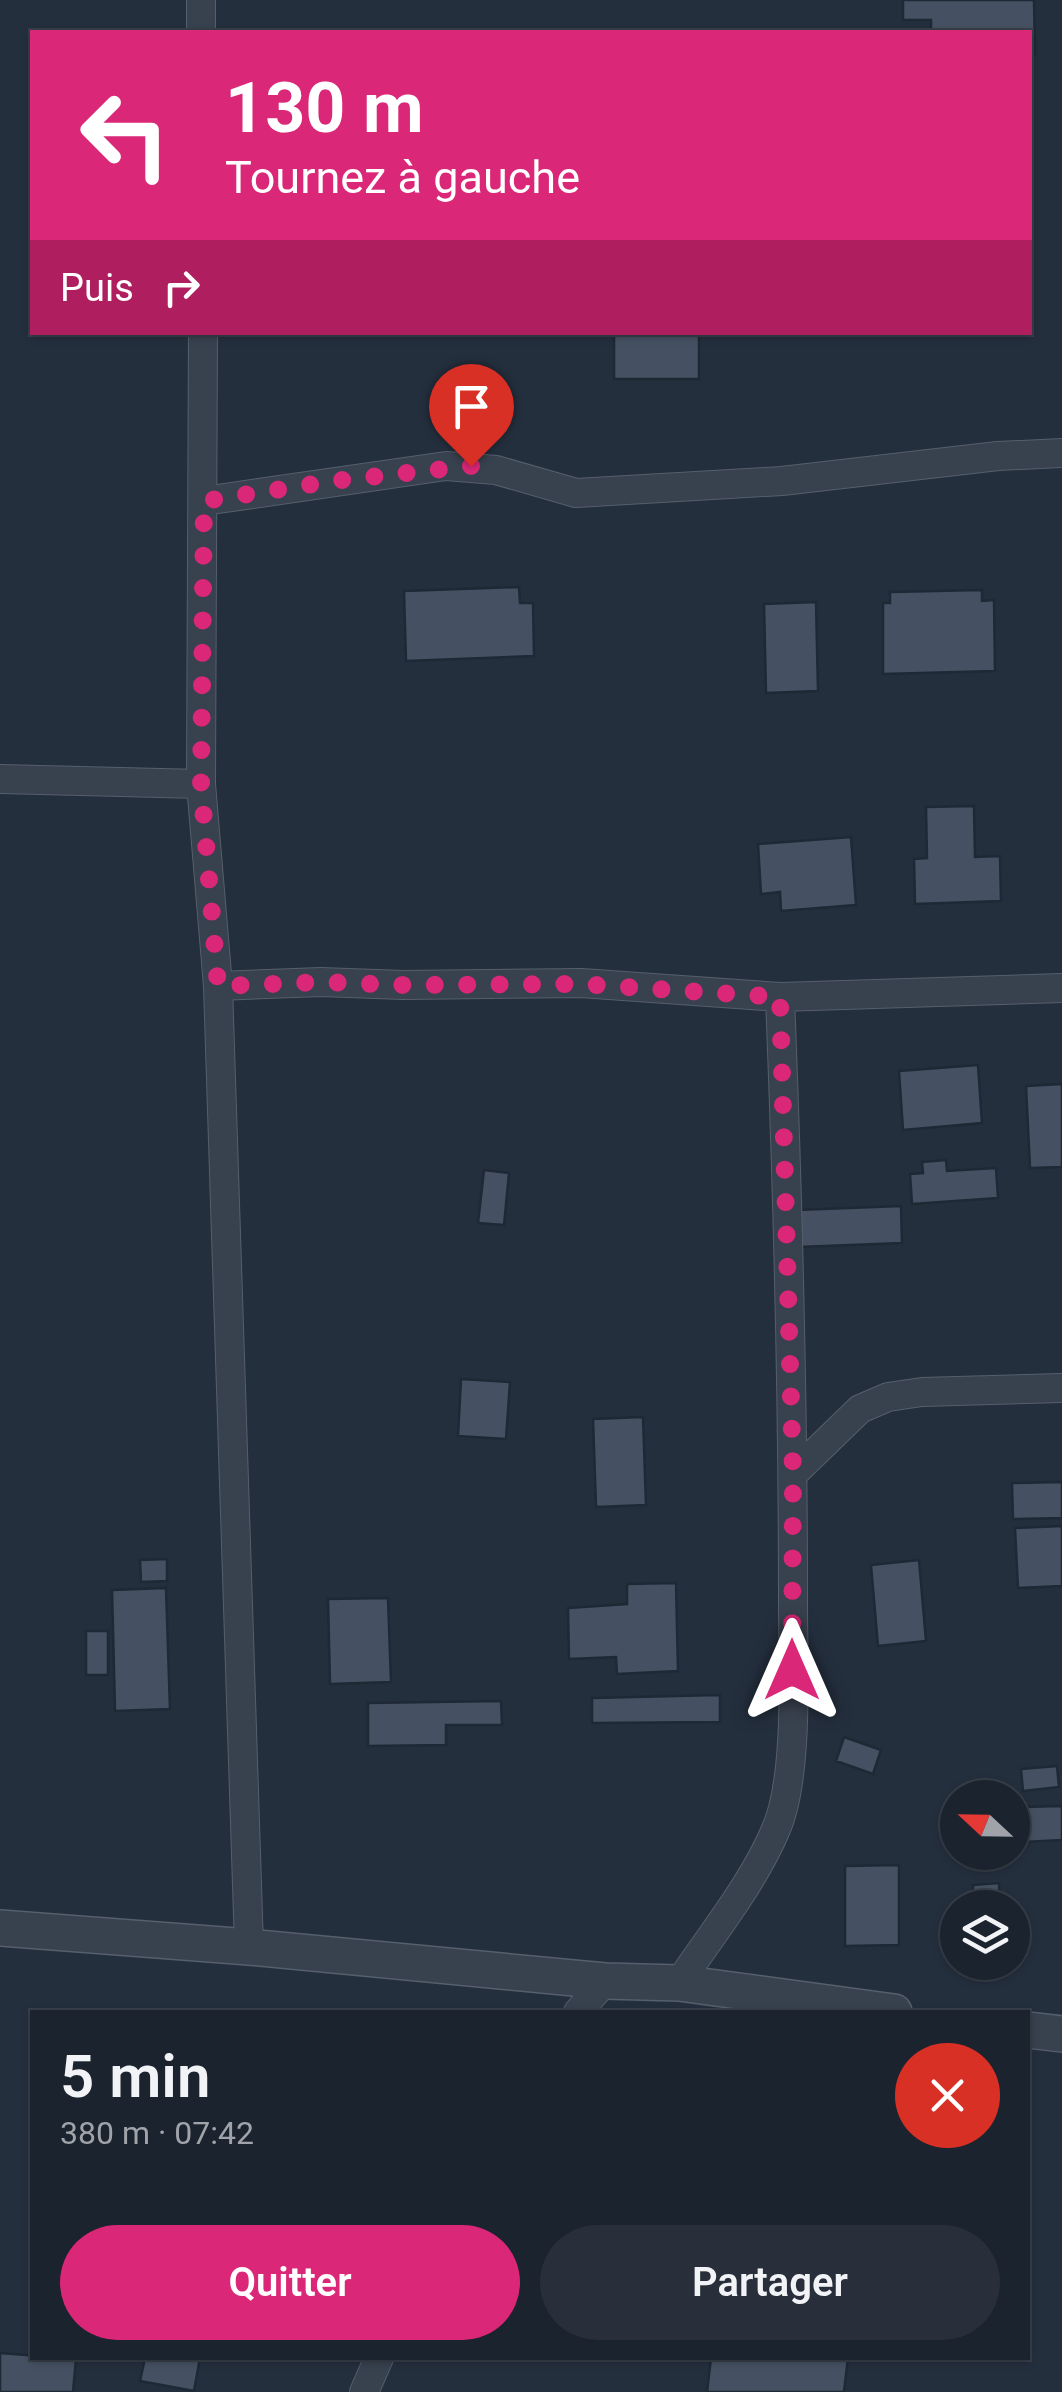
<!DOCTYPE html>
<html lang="fr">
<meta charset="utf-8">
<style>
body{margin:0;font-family:Roboto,sans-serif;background:#282f3a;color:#f1f3f6;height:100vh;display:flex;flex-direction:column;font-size:38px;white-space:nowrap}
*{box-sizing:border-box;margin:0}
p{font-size:32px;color:#a0a4aa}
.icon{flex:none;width:55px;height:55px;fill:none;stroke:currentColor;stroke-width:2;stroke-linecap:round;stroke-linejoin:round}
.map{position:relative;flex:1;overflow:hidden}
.details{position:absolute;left:30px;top:2010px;width:1000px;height:350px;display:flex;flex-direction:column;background:#1b232e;border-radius:0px;box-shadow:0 2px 8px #0004,0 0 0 2px #39404a}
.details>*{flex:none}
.banner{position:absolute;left:30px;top:30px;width:1002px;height:305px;border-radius:0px;box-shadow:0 2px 8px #0004,0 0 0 2px #39404a;background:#db2777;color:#fff;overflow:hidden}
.needle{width:65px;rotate:292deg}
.tools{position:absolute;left:940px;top:1780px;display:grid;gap:20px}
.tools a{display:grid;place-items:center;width:90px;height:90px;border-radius:50%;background:#1b232e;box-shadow:0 2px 8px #0004,0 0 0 2px #39404a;font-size:50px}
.pin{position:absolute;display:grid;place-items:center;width:85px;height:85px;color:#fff;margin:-102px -42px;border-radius:50% 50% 50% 0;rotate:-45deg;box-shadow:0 0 10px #0007}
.pin .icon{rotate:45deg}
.me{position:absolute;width:110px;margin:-55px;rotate:0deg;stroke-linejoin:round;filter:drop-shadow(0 0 8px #0008)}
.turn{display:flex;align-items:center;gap:35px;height:210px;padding:0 30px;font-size:45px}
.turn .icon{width:130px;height:130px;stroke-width:2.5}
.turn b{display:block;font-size:70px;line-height:85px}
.then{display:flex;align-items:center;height:95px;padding:0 30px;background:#0003;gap:20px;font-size:38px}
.round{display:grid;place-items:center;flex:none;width:105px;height:105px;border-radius:52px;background:#282f3a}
.overview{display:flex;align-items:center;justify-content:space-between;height:170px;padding:0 30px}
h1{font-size:60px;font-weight:600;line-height:75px}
.button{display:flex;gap:20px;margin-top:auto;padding:20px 30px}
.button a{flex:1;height:115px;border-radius:60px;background:#db2777;color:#fff;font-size:40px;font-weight:600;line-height:115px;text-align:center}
.button a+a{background:#282f3a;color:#f1f3f6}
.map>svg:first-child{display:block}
.building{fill:#455162;stroke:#1f2835;stroke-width:2.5}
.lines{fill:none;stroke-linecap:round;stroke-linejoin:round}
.minor-casing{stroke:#565f6c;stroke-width:30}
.tertiary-casing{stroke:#565f6c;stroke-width:38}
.minor{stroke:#38414e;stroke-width:28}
.tertiary{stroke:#38414e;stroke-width:35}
.route{stroke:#db2777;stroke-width:18;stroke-dasharray:0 32.4}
</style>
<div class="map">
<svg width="1062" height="2392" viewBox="0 0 1062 2392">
<rect width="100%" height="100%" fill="#242f3e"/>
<path class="building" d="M 903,0 L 1034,0 L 1035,54 L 1030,54 L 1030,32 L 931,32 L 931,20 L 903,20 Z
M 614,332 L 699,332 L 699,379 L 614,379 Z
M 519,587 L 520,603 L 533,603 L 534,656 L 406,661 L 404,591 Z
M 982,590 L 982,601 L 994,600 L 995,671 L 883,674 L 883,603 L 890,603 L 890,592 Z
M 816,602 L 818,691 L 766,693 L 764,604 Z
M 974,806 L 975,857 L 1000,856 L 1001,901 L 915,904 L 914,859 L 927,858 L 926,807 Z
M 851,837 L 856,905 L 781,911 L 780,892 L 761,894 L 758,844 Z
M 978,1065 L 982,1123 L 903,1130 L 899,1071 Z
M 1062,1084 L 1062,1167 L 1030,1168 L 1026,1086 Z
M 946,1160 L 947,1171 L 996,1168 L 998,1198 L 912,1204 L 910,1174 L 923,1173 L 922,1162 Z
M 484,1170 L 509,1173 L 504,1225 L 478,1223 Z
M 901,1206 L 902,1243 L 798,1247 L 797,1210 Z
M 461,1379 L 510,1382 L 506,1439 L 458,1436 Z
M 643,1417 L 646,1505 L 596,1507 L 593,1419 Z
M 1062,1482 L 1062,1518 L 1013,1519 L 1012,1483 Z
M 1062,1526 L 1062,1586 L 1018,1588 L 1015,1528 Z
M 167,1559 L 167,1581 L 141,1582 L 140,1560 Z
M 919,1560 L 926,1641 L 878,1646 L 871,1565 Z
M 676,1583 L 678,1671 L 617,1674 L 616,1657 L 569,1659 L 568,1608 L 627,1604 L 627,1584 Z
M 166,1588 L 170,1709 L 115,1711 L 112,1590 Z
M 388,1598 L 391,1682 L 330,1684 L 328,1599 Z
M 86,1631 L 108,1631 L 108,1675 L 86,1675 Z
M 720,1695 L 720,1722 L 592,1723 L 592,1698 Z
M 501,1701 L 502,1725 L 446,1725 L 446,1745 L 368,1746 L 368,1703 Z
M 844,1737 L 881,1750 L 873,1774 L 836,1761 Z
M 1057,1766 L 1059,1787 L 1023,1791 L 1021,1769 Z
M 1062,1806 L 1062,1840 L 1024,1842 L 1023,1807 Z
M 899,1865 L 899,1945 L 845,1946 L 845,1866 Z
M 999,1883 L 1000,1908 L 974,1908 L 973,1885 Z
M 0,2353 L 76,2359 L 73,2392 L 0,2392 Z
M 145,2358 L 200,2358 L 194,2391 L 140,2381 Z
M 711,2358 L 848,2358 L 844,2392 L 707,2392 Z"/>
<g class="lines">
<defs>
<path id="minor" d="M 201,0 L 201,32
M 203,332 L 201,784 L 218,986 L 249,1947
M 204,501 L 446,466 L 496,470 L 576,493 L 782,481 L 998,456 L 1062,453
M 0,779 L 201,784
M 218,986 L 321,982 L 403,985 L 581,983 L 780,997 C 788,1199 793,1401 793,1603 C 793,1663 799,1777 776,1829 C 754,1882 711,1935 679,1983
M 780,997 L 1062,988
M 793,1474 L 860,1409 L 888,1397 L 922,1392 L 1062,1388
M 578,2012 L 605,1981
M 364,2392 L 379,2358"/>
<path id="tertiary" d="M 0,1928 L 249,1947 L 605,1981 L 679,1983 L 894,2012
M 1028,2030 L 1062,2034"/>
</defs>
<use href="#minor" class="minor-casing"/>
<use href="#tertiary" class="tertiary-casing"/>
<use href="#minor" class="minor"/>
<use href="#tertiary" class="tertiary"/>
</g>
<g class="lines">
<path class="route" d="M 471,466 L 333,481 L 204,501 L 201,784 L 218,986 L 322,982 L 403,985 L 580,984 L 780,997 L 793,1474 L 792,1670"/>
</g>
</svg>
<div class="tools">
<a><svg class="needle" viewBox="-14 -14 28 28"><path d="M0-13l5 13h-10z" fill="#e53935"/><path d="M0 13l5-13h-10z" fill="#a0a4aa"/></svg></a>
<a><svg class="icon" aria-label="layers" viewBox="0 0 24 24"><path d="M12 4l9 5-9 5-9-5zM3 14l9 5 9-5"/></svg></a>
</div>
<div class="pin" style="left:471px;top:466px;background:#d93025"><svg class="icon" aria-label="arrive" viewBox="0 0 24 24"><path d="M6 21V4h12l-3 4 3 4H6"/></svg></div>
<svg class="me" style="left:792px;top:1670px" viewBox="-20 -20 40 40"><path d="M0-17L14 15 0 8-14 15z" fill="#db2777" stroke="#fff" stroke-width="4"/></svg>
<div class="banner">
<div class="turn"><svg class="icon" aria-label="left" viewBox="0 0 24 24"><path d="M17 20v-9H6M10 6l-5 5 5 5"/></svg><div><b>130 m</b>Tournez à gauche</div></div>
<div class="then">Puis<svg class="icon" aria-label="right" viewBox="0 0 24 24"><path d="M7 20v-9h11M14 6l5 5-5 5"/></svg></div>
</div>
<section class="details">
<div class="overview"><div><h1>5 min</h1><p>380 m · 07:42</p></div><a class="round" style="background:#d93025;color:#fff"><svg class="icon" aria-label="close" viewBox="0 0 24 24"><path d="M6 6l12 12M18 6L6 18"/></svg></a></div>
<div class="button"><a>Quitter</a><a>Partager</a></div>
</section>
</div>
